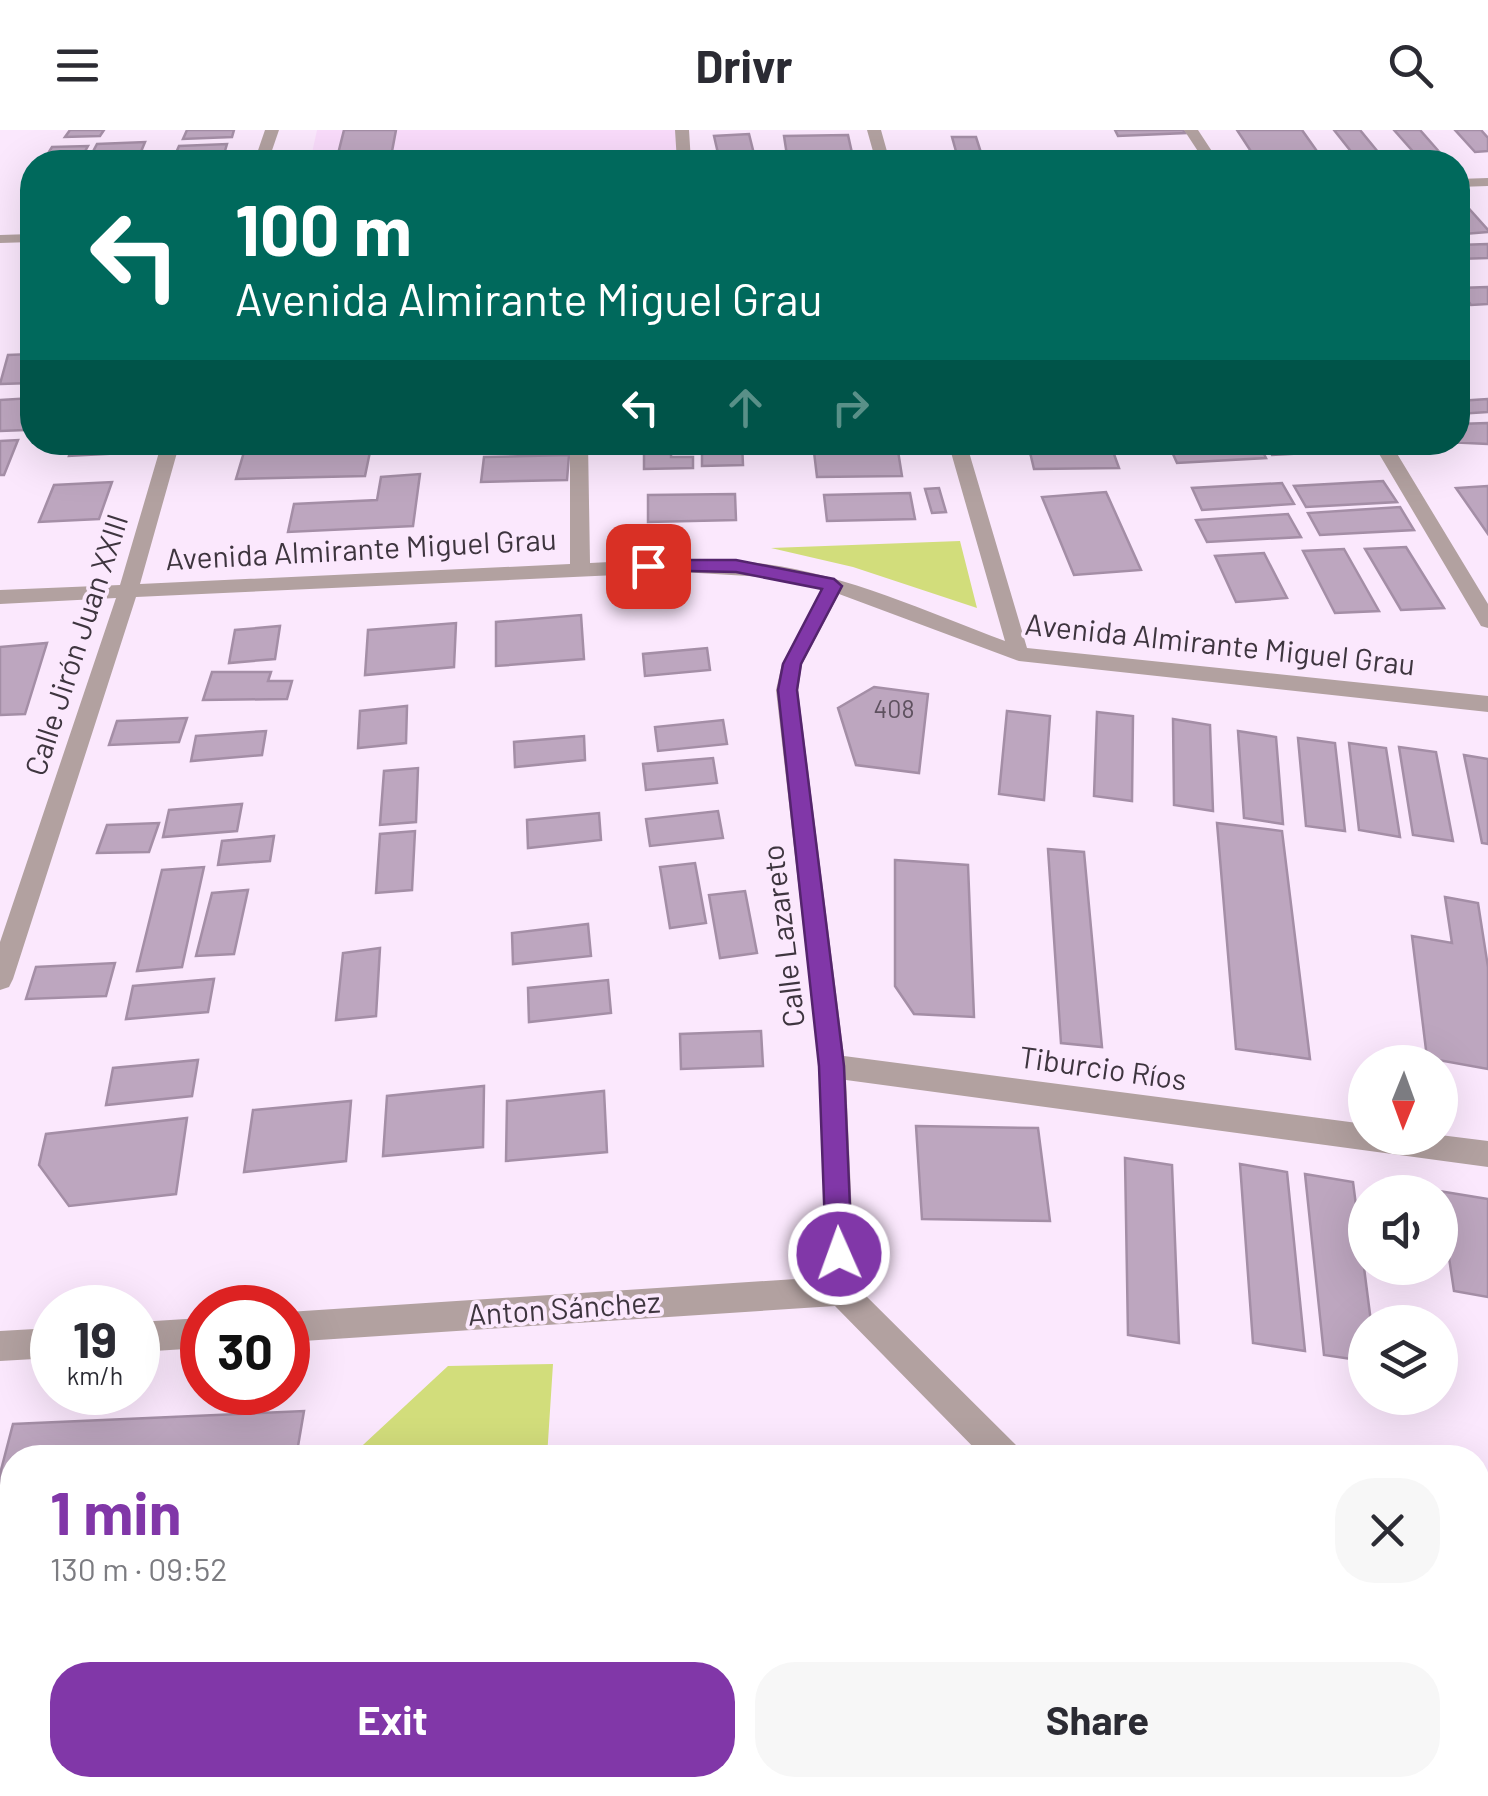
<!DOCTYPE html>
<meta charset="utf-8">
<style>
body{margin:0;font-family:Barlow,sans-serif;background:#f7f7f7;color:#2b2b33;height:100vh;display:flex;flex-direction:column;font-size:38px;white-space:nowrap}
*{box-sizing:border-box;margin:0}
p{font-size:32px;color:#7c7c81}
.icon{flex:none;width:55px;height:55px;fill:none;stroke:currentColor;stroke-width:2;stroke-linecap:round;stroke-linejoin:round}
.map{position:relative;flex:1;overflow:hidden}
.details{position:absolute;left:0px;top:1315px;width:1490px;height:352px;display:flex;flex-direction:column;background:#fff;border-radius:40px 40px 0 0;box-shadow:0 10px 40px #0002}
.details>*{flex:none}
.banner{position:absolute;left:20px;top:20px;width:1450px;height:305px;border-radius:40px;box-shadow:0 10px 40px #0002;background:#00695c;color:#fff;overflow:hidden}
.needle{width:65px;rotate:181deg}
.buttons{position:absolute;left:1348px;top:915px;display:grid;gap:20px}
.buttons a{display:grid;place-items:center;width:110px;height:110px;border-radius:50%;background:#fff;box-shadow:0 10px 40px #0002;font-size:50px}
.speed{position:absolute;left:30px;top:1155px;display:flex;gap:20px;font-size:50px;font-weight:700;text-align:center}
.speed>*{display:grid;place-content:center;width:130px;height:130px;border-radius:50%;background:#fff;box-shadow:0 10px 40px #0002;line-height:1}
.speed small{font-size:25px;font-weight:400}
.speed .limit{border:15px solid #d22;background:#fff;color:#111}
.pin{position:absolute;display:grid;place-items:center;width:85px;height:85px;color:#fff;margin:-42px;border-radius:20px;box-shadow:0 5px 15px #0006}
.me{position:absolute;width:110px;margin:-55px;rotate:358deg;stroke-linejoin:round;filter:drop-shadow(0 0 8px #0008)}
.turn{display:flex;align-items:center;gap:35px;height:210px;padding:0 50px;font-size:45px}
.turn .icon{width:130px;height:130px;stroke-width:2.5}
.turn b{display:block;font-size:70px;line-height:85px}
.lanes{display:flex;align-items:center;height:95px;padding:0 50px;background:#0003;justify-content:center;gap:50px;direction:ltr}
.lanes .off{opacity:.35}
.round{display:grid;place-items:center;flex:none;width:105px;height:105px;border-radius:40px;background:#f7f7f7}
.head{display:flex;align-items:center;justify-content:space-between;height:170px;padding:0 50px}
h1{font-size:60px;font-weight:700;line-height:75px;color:#8137a8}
.action{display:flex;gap:20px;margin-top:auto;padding:20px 50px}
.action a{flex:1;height:115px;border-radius:40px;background:#8137a8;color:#fff;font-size:40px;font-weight:700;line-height:115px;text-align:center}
.action a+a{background:#f7f7f7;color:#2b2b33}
header{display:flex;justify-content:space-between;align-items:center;height:130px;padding:0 50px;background:#fff;font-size:45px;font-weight:700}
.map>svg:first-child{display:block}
.built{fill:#f9dbfb}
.green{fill:#d2dd7b}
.building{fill:#bda6bf;stroke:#a48ea6;stroke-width:2.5}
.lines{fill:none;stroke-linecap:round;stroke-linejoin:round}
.minor{fill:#b2a1a0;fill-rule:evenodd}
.route{fill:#8137a8;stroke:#54246d;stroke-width:2.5}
.labels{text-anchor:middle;stroke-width:8;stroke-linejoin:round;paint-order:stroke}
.number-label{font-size:25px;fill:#5e515f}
.street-label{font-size:30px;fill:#3e353f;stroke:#fbe8fd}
</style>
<header><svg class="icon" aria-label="menu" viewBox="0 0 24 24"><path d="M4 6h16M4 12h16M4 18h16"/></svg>Drivr<svg class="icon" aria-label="search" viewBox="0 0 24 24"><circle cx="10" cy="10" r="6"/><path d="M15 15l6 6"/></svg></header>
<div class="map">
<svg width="1488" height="1666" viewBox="0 0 1488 1666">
<rect width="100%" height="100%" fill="#fbe8fd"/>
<path class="built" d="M 317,0 L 676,0 L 681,32 L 310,32 Z"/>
<path class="green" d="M 960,411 L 977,478 L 853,437 L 771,418 Z
M 553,1234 L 547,1327 L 350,1327 L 448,1236 Z
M 12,1641 L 12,1655 L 581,1655 L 579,1666 L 0,1666 L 0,1652 Z"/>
<path class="building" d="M 70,0 L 104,0 L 100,6 L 65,7 Z
M 187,0 L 234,0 L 232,7 L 183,9 Z
M 344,0 L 396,0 L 390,32 L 336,32 Z
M 1115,0 L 1183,0 L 1185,3 L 1118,6 Z
M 1237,0 L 1302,0 L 1319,24 L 1254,26 Z
M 1334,0 L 1360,0 L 1383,28 L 1357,29 Z
M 1394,0 L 1420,0 L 1442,25 L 1417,26 Z
M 1455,0 L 1481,0 L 1488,8 L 1488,21 L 1475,22 Z
M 749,4 L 756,32 L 720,32 L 714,6 Z
M 848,5 L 854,32 L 788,32 L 784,6 Z
M 952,7 L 976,7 L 984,32 L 959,32 Z
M 145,12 L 138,29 L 88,31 L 97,14 Z
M 227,14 L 222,31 L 172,32 L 179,16 Z
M 88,16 L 83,25 L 47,25 L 52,17 Z
M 662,25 L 662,32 L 431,32 Z
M 1464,73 L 1488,100 L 1488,102 L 1464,104 L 1458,96 L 1458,74 Z
M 1488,114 L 1488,128 L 1458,129 L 1458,115 Z
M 1488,157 L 1488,174 L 1471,175 L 1459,158 Z
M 32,224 L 32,253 L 0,254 L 8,225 Z
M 32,268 L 25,300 L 0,301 L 0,270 Z
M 1488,269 L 1488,282 L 1458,284 L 1458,271 Z
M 1488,293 L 1488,314 L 1446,312 L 1458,312 L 1458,294 Z
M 18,310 L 4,345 L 0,345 L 0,311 Z
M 74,312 L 127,312 L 123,323 L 69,326 Z
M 247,312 L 372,312 L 365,346 L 236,349 Z
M 484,312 L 567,312 L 567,318 L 483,319 Z
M 702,312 L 742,312 L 743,335 L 702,336 Z
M 1258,312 L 1266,328 L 1177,333 L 1168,313 Z
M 1265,312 L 1355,312 L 1360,320 L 1272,325 Z
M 1110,313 L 1119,338 L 1034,339 L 1028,314 Z
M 644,318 L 671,318 L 671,327 L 693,327 L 693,338 L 644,339 Z
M 898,321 L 902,346 L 817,347 L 814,322 Z
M 569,325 L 567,350 L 481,352 L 484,327 Z
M 420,344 L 413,396 L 288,402 L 294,374 L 377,370 L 381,347 Z
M 1383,351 L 1397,372 L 1306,377 L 1294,356 Z
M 112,352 L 99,389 L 39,392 L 54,355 Z
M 1282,353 L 1294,374 L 1202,380 L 1192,358 Z
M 1488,356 L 1488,404 L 1456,358 Z
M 939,358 L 946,382 L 932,383 L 925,359 Z
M 1106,362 L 1141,440 L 1074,445 L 1042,367 Z
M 910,363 L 915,389 L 827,391 L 824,365 Z
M 735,364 L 736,390 L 648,392 L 648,365 Z
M 1400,377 L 1414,400 L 1320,405 L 1308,383 Z
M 1288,384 L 1301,407 L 1207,412 L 1196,390 Z
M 1406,417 L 1444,478 L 1401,480 L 1365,419 Z
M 1344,419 L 1379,481 L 1335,483 L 1303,421 Z
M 1264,423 L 1287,468 L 1236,472 L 1215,426 Z
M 581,485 L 584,529 L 496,536 L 496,492 Z
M 456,493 L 454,537 L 365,545 L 368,500 Z
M 280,496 L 275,529 L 229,533 L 235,500 Z
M 47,513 L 25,584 L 0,585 L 0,517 Z
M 707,518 L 710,540 L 645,546 L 643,524 Z
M 212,542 L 271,542 L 268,551 L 292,551 L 287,569 L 203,570 Z
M 874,557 L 928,564 L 919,643 L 856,635 L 838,578 Z
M 407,576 L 406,613 L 358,618 L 360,581 Z
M 1007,581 L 1050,586 L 1044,670 L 999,664 Z
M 1097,582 L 1133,586 L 1132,671 L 1094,666 Z
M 187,588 L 179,612 L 109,615 L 117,591 Z
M 1173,589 L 1210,595 L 1213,681 L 1174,675 Z
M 723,590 L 727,614 L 658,621 L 655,597 Z
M 266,601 L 262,625 L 191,631 L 196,606 Z
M 1238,601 L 1276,607 L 1283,694 L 1244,688 Z
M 584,606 L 585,630 L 515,637 L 514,612 Z
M 1298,608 L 1335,613 L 1345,701 L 1306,696 Z
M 1349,613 L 1386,618 L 1400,707 L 1359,700 Z
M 1399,617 L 1436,622 L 1453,711 L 1413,705 Z
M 1464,625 L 1488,629 L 1488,714 L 1482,713 Z
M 713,628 L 717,653 L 646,660 L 643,634 Z
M 418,638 L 416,692 L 380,695 L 384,641 Z
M 242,674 L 237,701 L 163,707 L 169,680 Z
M 718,681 L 723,708 L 650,716 L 646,689 Z
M 599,683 L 601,710 L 528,718 L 527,690 Z
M 159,693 L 149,722 L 97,723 L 107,695 Z
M 1217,693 L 1282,701 L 1310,929 L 1236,919 Z
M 415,701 L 412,760 L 376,763 L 380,704 Z
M 274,706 L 270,731 L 218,735 L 222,711 Z
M 1048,719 L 1084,722 L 1102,917 L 1061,913 Z
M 895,730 L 968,735 L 974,887 L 914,884 L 895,856 Z
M 695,733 L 706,793 L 670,798 L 660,737 Z
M 204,737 L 182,837 L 137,841 L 162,740 Z
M 248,760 L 234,824 L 196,826 L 212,763 Z
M 745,761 L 757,823 L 720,828 L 709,765 Z
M 1445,767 L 1478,773 L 1488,837 L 1488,939 L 1427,928 L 1412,806 L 1452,813 Z
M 588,794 L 591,826 L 513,834 L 512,803 Z
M 380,818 L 376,886 L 336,890 L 343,823 Z
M 115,833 L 106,866 L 26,869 L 36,837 Z
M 214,849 L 208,882 L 126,889 L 133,856 Z
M 608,850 L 611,883 L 529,892 L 528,858 Z
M 761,901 L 763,936 L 681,939 L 680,904 Z
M 198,930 L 192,966 L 106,975 L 113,938 Z
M 484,956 L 483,1017 L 383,1026 L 387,966 Z
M 604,961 L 607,1022 L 506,1031 L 507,971 Z
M 351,971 L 346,1031 L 244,1042 L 253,980 Z
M 187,988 L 176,1064 L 69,1076 L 39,1035 L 46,1004 Z
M 916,996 L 1038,998 L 1050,1091 L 922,1089 Z
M 1125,1028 L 1172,1035 L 1179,1213 L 1128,1205 Z
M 1240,1034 L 1287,1042 L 1305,1221 L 1253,1213 Z
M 1305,1044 L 1353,1052 L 1371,1192 L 1365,1192 L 1365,1231 L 1324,1225 Z
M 1439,1061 L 1488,1069 L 1488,1167 L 1454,1161 Z
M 304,1281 L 296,1328 L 12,1328 L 12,1400 L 0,1400 L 0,1344 L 13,1294 Z
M 1478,1334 L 1488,1368 L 1488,1640 L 1478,1638 Z
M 12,1479 L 12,1598 L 0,1610 L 0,1490 Z
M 1098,1655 L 1151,1655 L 1161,1666 L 1090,1666 Z"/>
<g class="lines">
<path class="minor" d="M 265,0 L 279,0 L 268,32 L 254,32 Z
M 675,0 L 689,0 L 691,32 L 677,32 Z
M 867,0 L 881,0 L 890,32 L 876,32 Z
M 1184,0 L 1198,0 L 1219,32 L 1205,32 Z
M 1488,48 L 1488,56 L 1458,57 L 1458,49 Z
M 32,104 L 32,112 L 0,113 L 0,105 Z
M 162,312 L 180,312 L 140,454 L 570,434 L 570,312 L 588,312 L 590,433 C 648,430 707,425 765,434 C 848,445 927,482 1005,511 L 948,312 L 966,312 L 1027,518 L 1488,566 L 1488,582 L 1019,531 L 839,464 L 802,534 L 798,560 L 844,926 L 1365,994 L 1365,1008 L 1440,1005 L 1488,1011 L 1488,1037 L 846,950 L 855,1155 L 1018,1317 L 1023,1328 L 984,1328 L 835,1176 L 288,1212 L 288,1182 L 826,1147 L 819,936 L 776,560 L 782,534 L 822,459 L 765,447 L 682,442 L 136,467 L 13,849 L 9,857 L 0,860 L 0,812 L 116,468 L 0,474 L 0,460 L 120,455 Z
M 1372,312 L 1390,312 L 1488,474 L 1488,498 L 1481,496 Z
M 202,1188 L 202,1218 L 138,1222 L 138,1192 Z
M 52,1198 L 52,1228 L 0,1231 L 0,1201 Z
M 1316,1655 L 1359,1655 L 1363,1666 L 1320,1666 Z"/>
</g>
<path class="route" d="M 648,430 L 736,430 L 834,449 L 842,456 L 801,534 L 797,560 L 844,936 L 852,1124 L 849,1133 L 839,1137 L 830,1133 L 826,1124 L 819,936 L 778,560 L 783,534 L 822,459 L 736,442 L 641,440 L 641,432 Z"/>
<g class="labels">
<g class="number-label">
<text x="894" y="588">408</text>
</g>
<g class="street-label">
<text transform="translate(361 420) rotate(-3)" y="10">Avenida Almirante Miguel Grau</text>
<text transform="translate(77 515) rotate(-72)" y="10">Calle Jirón Juan XXIII</text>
<text transform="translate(1220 515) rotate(6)" y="10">Avenida Almirante Miguel Grau</text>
<text transform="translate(784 806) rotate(-97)" y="10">Calle Lazareto</text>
<text transform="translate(1103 939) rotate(8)" y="10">Tiburcio Ríos</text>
<text transform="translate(564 1179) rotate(-4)" y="10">Anton Sánchez</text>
</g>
</g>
</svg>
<div class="buttons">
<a><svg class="needle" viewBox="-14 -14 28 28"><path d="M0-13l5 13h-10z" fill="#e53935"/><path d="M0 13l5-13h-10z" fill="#7c7c81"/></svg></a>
<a><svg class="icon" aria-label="sound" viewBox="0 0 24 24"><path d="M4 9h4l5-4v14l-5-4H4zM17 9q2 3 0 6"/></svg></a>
<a><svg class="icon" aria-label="layers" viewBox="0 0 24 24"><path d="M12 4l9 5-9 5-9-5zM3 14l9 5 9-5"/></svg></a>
</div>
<div class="speed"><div>19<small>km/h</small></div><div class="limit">30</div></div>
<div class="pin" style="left:648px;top:436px;background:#d93025"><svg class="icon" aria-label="arrive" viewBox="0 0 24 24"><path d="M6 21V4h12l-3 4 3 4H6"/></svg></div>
<svg class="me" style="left:839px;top:1124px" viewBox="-20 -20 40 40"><circle r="17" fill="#8137a8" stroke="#fff" stroke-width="3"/><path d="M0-11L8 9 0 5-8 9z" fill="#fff"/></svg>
<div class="banner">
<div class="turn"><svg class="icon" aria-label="left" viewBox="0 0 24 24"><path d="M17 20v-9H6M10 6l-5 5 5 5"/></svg><div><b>100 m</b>Avenida Almirante Miguel Grau</div></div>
<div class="lanes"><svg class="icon" aria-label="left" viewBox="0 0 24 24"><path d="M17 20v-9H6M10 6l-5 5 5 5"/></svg><svg class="icon off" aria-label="ahead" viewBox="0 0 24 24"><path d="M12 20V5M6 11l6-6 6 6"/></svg><svg class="icon off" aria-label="right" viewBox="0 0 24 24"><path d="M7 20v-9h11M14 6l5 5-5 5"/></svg></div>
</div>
<section class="details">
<div class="head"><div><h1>1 min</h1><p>130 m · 09:52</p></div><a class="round"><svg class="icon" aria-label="close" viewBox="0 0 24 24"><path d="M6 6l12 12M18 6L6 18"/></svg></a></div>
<div class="action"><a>Exit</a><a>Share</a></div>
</section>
</div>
